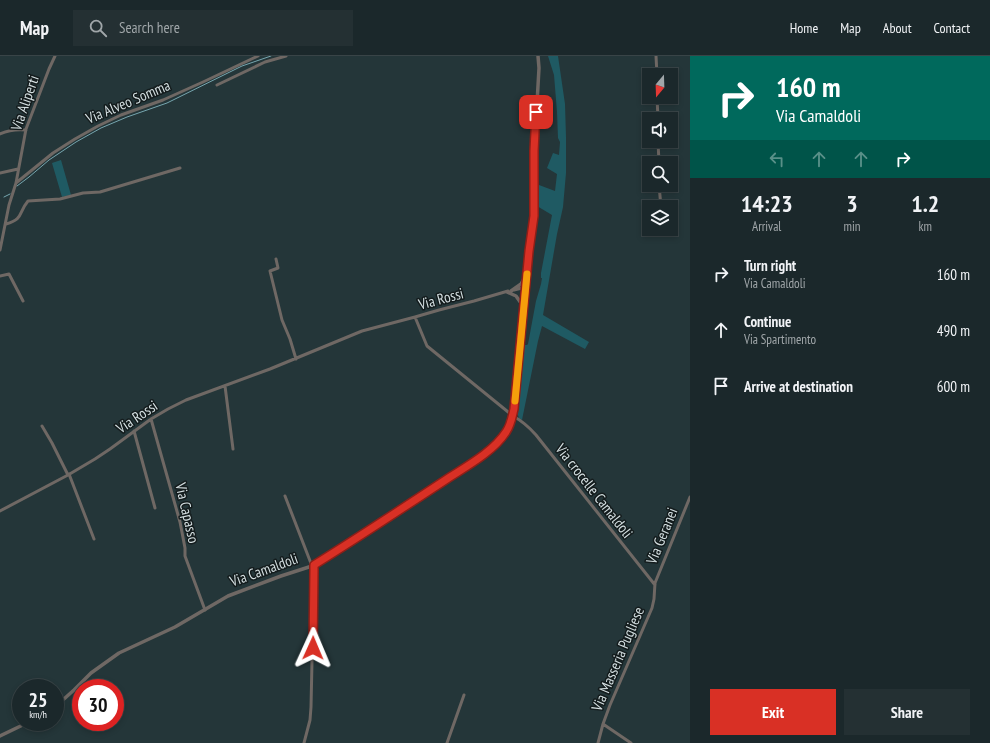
<!DOCTYPE html>
<style>
body{margin:0;font-family:"PT Sans Narrow",sans-serif;background:#243033;color:#f1f3f6;height:100vh;display:flex;flex-direction:column;font-size:15px;white-space:nowrap}
*{box-sizing:border-box;margin:0}
p{font-size:13px;color:#a0a6a9}
.icon{flex:none;width:22px;height:22px;fill:none;stroke:currentColor;stroke-width:2;stroke-linecap:round;stroke-linejoin:round}
.map{position:relative;flex:1;overflow:hidden}
.side{display:flex;flex-direction:column;background:#1b282b;width:300px}
.side>*{flex:none}
.top-card{background:#00695c;color:#fff;overflow:hidden}
.needle{width:26px;rotate:199deg}
.fabs{position:absolute;left:642px;top:12px;display:grid;gap:8px}
.fabs a{display:grid;place-items:center;width:36px;height:36px;border-radius:0px;background:#1b282b;box-shadow:0 2px 6px #0003,0 0 0 1px #394447;font-size:20px}
.speed{position:absolute;left:12px;top:623px;display:flex;gap:8px;font-size:20px;font-weight:700;text-align:center}
.speed>*{display:grid;place-content:center;width:52px;height:52px;border-radius:50%;background:#1b282b;box-shadow:0 2px 6px #0003,0 0 0 1px #394447;line-height:1}
.speed small{font-size:10px;font-weight:400}
.speed .limit{border:6px solid #d22;background:#fff;color:#111}
.pin{position:absolute;display:grid;place-items:center;width:34px;height:34px;color:#fff;margin:-17px;border-radius:8px;box-shadow:0 2px 6px #0006}
.me{position:absolute;width:44px;margin:-22px;rotate:1deg;stroke-linejoin:round;filter:drop-shadow(0 0 3px #0008)}
.turn{display:flex;align-items:center;gap:14px;height:84px;padding:0 20px;font-size:18px}
.turn .icon{width:52px;height:52px;stroke-width:2.5}
.turn b{display:block;font-size:28px;line-height:34px}
.lanes{display:flex;align-items:center;height:38px;padding:0 20px;background:#0003;justify-content:center;gap:20px;direction:ltr}
.lanes .off{opacity:.35}
.eta{display:flex;justify-content:space-evenly;align-items:center;height:68px;text-align:center}
.eta b{font-size:24px;font-weight:700;line-height:28px}
.action{display:flex;gap:8px;margin-top:auto;padding:8px 20px}
.action a{flex:1;height:46px;border-radius:0px;background:#d93025;color:#fff;font-size:16px;font-weight:700;line-height:46px;text-align:center}
.action a+a{background:#243033;color:#f1f3f6}
ul{padding:0;list-style:none}
li{display:flex;align-items:center;gap:12px;height:56px;padding:0 20px}
li div{flex:1}
li b{display:block;font-size:15px}
li em{font-style:normal}
header{display:flex;align-items:center;gap:24px;box-sizing:border-box;height:56px;padding:0 20px;background:#1b282b;border-bottom:1px solid #394447}
header strong{font-size:19px}
nav{display:flex;gap:22px;margin-inline-start:auto;font-size:14px}
.search{width:280px;height:36px;background:#243033;display:flex;align-items:center;gap:10px;box-sizing:border-box;padding:0 14px;border-radius:0px;color:#a0a6a9;font-size:15px}
main{display:flex;flex:1;min-height:0}
.map>svg:first-child{display:block}
.green{fill:#1f5a63}
.lines{fill:none;stroke-linecap:round;stroke-linejoin:round}
.stream{stroke:#76a6af;stroke-width:1}
.minor{stroke:#6f6864;stroke-width:3}
.tertiary{stroke:#6f6864;stroke-width:3.5}
.route-casing{stroke:#8d1f18;stroke-width:10}
.route{stroke:#d93025;stroke-width:7}
.slow{stroke:#f59e0b;stroke-width:7}
.labels{text-anchor:middle;stroke-width:3;stroke-linejoin:round;paint-order:stroke}
.street-label{font-size:15px;fill:#d4dfe1;stroke:#141c1d}
</style>
<header>
<strong>Map</strong>
<div class="search"><svg class="icon" aria-label="search" viewBox="0 0 24 24"><circle cx="10" cy="10" r="6"/><path d="M15 15l6 6"/></svg>Search here</div>
<nav><a>Home</a><a>Map</a><a>About</a><a>Contact</a></nav>
</header>
<main>
<div class="map">
<svg width="690" height="687" viewBox="0 0 690 687">
<rect width="100%" height="100%" fill="#243639"/>
<path class="green" d="M 548,0 L 558,0 L 565,48 L 566,81 L 566,117 L 563,151 L 557,178 L 543,259 L 589,286 L 585,293 L 542,270 L 538,285 L 522,364 L 519,362 L 517,357 L 522,289 L 527,289 L 528,288 L 536,245 L 541,228 L 542,222 L 541,222 L 541,217 L 552,159 L 537,150 L 537,137 L 539,136 L 539,129 L 555,135 L 557,118 L 547,112 L 553,97 L 559,99 L 560,86 L 558,82 L 557,56 L 554,19 Z
M 61,104 L 71,139 L 62,141 L 52,107 Z"/>
<g class="lines">
<path class="stream" d="M 17,130 L 29,121 L 49,104 L 76,86 L 101,72 L 127,61 L 167,47 L 242,10 L 271,0
M 4,141 L 10,138"/>
<path class="minor" d="M 656,0 L 657,19
M 217,29 L 265,6 L 286,0
M 657,41 L 658,63
M 0,78 C 9,74 16,73 26,74
M 658,85 L 659,107
M 0,117 L 18,113
M 16,127 L 53,97 L 75,83 L 98,70 L 121,59 L 163,44 L 203,26 L 258,0
M 659,129 L 661,151
M 6,168 C 24,163 18,157 28,145 L 60,143 L 83,137 L 100,136 L 180,112
M 0,194 L 9,149 L 16,127 L 26,73 L 49,13 L 55,0
M 276,203 L 278,212 L 270,215 L 282,264 L 290,283 L 296,303
M 0,220 L 9,218 L 23,245
M 514,234 L 526,231
M 415,261 L 427,290 L 513,360 C 522,365 529,371 536,379 L 655,529
M 225,330 L 233,393
M 151,363 L 180,466 L 185,492 L 185,500 L 205,554
M 42,370 L 52,387 L 68,419
M 134,375 L 155,452
M 69,418 L 94,483
M 285,440 L 312,510
M 0,455 L 68,419 L 95,403 L 110,393 L 151,363 L 168,353 L 186,344 L 270,313 L 362,275 L 415,261 L 439,254 L 474,245 L 508,235
M 603,668 L 631,687
M 304,687 L 310,664 L 311,651 L 314,514 L 314,509
M 447,687 L 464,639
M 598,687 L 603,668 L 610,649 L 652,552 L 654,543 L 655,527 L 690,441"/>
<path class="tertiary" d="M 511,235 L 521,228 L 526,219
M 507,236 L 516,240 L 523,250
M 55,651 L 74,634 L 91,617 L 119,597 L 175,571 L 228,540 L 281,520 L 312,510 L 363,479 L 474,405 L 493,391 L 506,376 L 510,369 L 514,353 L 529,195 L 534,160 L 535,83 L 539,12 L 538,0
M 0,680 L 29,666"/>
</g>
<g class="lines">
<defs>
<path id="route" d="M 313,592 L 314,514 L 314,509 C 359,481 403,452 447,423 C 467,410 493,396 506,376 C 511,369 512,361 514,353 L 529,195 L 534,160 L 534,95 L 536,56"/>
</defs>
<use href="#route" class="route-casing"/>
<use href="#route" class="route"/>
<path class="slow" d="M 515,345 L 527,218"/>
</g>
<g class="labels">
<g class="street-label">
<text transform="translate(128 46) rotate(-23)" y="5">Via Alveo Somma</text>
<text transform="translate(25 47) rotate(-71)" y="5">Via Aliperti</text>
<text transform="translate(441 243) rotate(-15)" y="5">Via Rossi</text>
<text transform="translate(137 361) rotate(-34)" y="5">Via Rossi</text>
<text transform="translate(594 435) rotate(52)" y="5">Via crocelle Camaldoli</text>
<text transform="translate(187 457) rotate(77)" y="5">Via Capasso</text>
<text transform="translate(662 480) rotate(-68)" y="5">Via Geranei</text>
<text transform="translate(264 514) rotate(-20)" y="5">Via Camaldoli</text>
<text transform="translate(618 603) rotate(-67)" y="5">Via Masseria Pugliese</text>
</g>
</g>
</svg>
<div class="fabs">
<a><svg class="needle" viewBox="-14 -14 28 28"><path d="M0-13l5 13h-10z" fill="#e53935"/><path d="M0 13l5-13h-10z" fill="#a0a6a9"/></svg></a>
<a><svg class="icon" aria-label="sound" viewBox="0 0 24 24"><path d="M4 9h4l5-4v14l-5-4H4zM17 9q2 3 0 6"/></svg></a>
<a><svg class="icon" aria-label="search" viewBox="0 0 24 24"><circle cx="10" cy="10" r="6"/><path d="M15 15l6 6"/></svg></a>
<a><svg class="icon" aria-label="layers" viewBox="0 0 24 24"><path d="M12 4l9 5-9 5-9-5zM3 14l9 5 9-5"/></svg></a>
</div>
<div class="speed"><div>25<small>km/h</small></div><div class="limit">30</div></div>
<div class="pin" style="left:536px;top:56px;background:#d93025"><svg class="icon" aria-label="arrive" viewBox="0 0 24 24"><path d="M6 21V4h12l-3 4 3 4H6"/></svg></div>
<svg class="me" style="left:313px;top:592px" viewBox="-20 -20 40 40"><path d="M0-17L14 15 0 8-14 15z" fill="#d93025" stroke="#fff" stroke-width="4"/></svg>
</div>
<section class="side">
<div class="top-card">
<div class="turn"><svg class="icon" aria-label="right" viewBox="0 0 24 24"><path d="M7 20v-9h11M14 6l5 5-5 5"/></svg><div><b>160 m</b>Via Camaldoli</div></div>
<div class="lanes"><svg class="icon off" aria-label="left" viewBox="0 0 24 24"><path d="M17 20v-9H6M10 6l-5 5 5 5"/></svg><svg class="icon off" aria-label="ahead" viewBox="0 0 24 24"><path d="M12 20V5M6 11l6-6 6 6"/></svg><svg class="icon off" aria-label="ahead" viewBox="0 0 24 24"><path d="M12 20V5M6 11l6-6 6 6"/></svg><svg class="icon" aria-label="right" viewBox="0 0 24 24"><path d="M7 20v-9h11M14 6l5 5-5 5"/></svg></div>
</div>
<div class="eta">
<div><b>14:23</b><p>Arrival</p></div>
<div><b>3</b><p>min</p></div>
<div><b>1.2</b><p>km</p></div>
</div>
<ul>
<li><svg class="icon" aria-label="right" viewBox="0 0 24 24"><path d="M7 20v-9h11M14 6l5 5-5 5"/></svg><div><b>Turn right</b><p>Via Camaldoli</p></div><em>160 m</em></li>
<li><svg class="icon" aria-label="ahead" viewBox="0 0 24 24"><path d="M12 20V5M6 11l6-6 6 6"/></svg><div><b>Continue</b><p>Via Spartimento</p></div><em>490 m</em></li>
<li><svg class="icon" aria-label="arrive" viewBox="0 0 24 24"><path d="M6 21V4h12l-3 4 3 4H6"/></svg><div><b>Arrive at destination</b></div><em>600 m</em></li>
</ul>
<div class="action"><a>Exit</a><a>Share</a></div>
</section>
</main>
